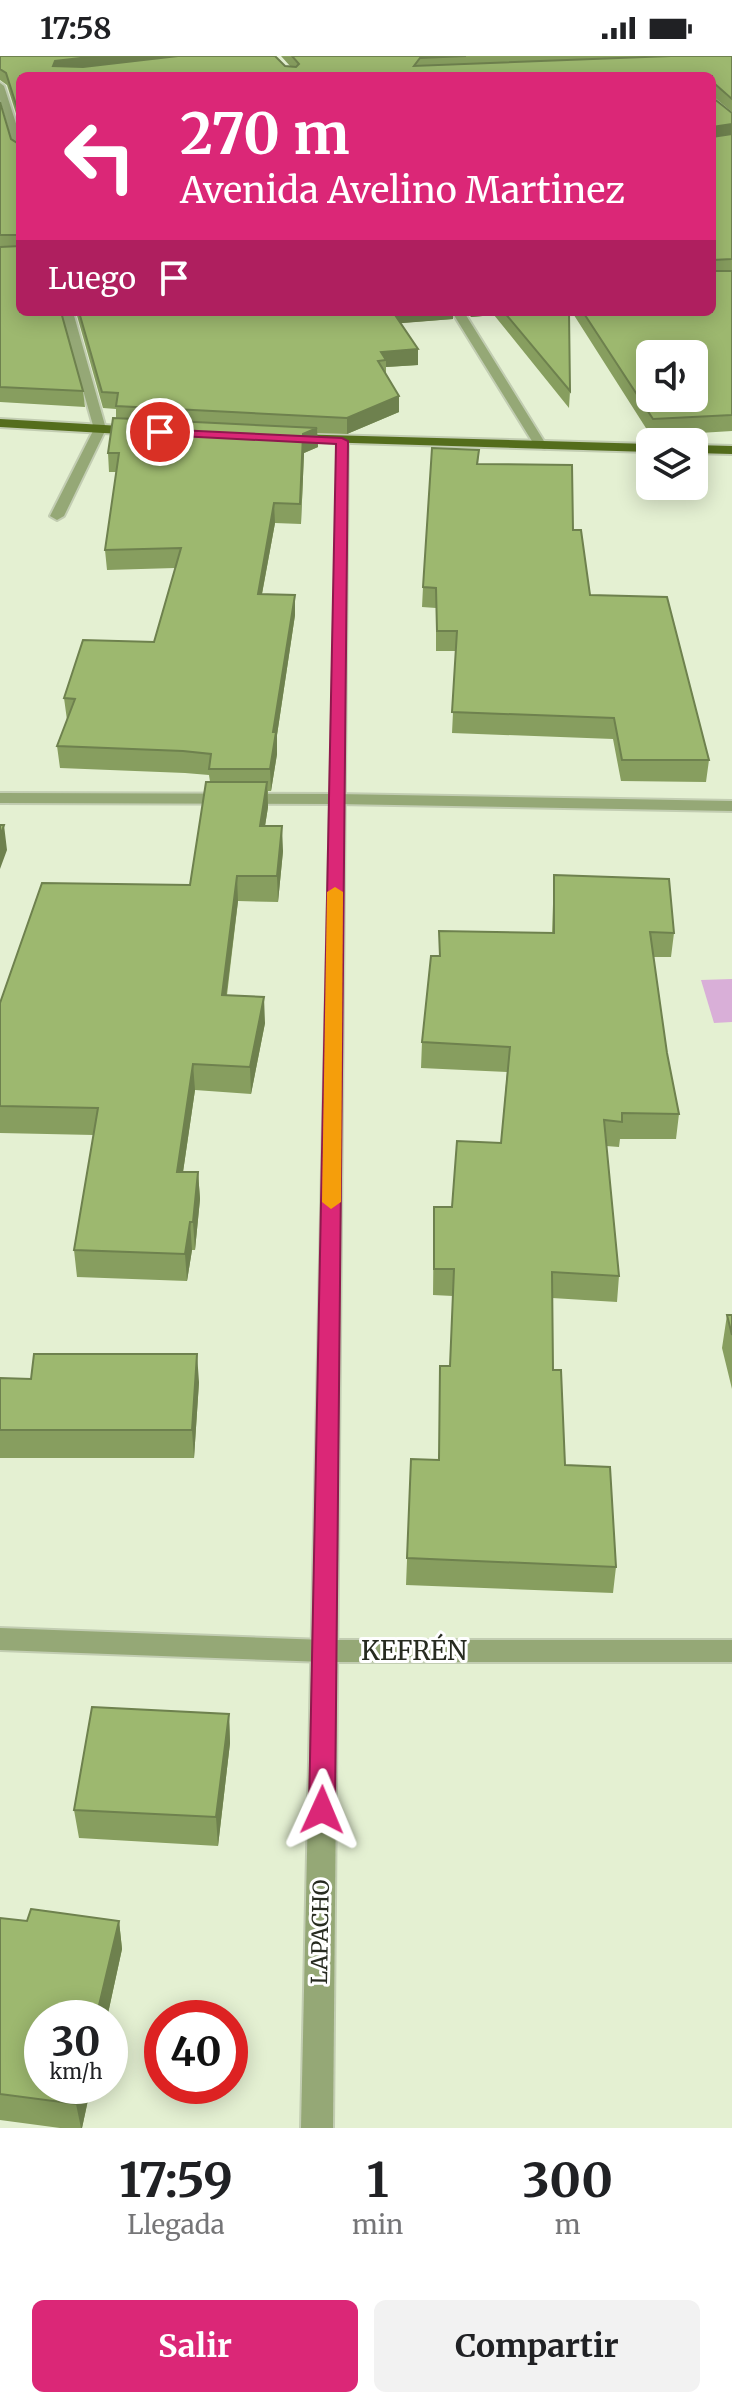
<!DOCTYPE html>
<html lang="es">
<meta charset="utf-8">
<style>
body{margin:0;font-family:Merriweather,serif;background:#f2f2f2;color:#202124;height:100vh;display:flex;flex-direction:column;font-size:30px;white-space:nowrap}
*{box-sizing:border-box;margin:0}
p{font-size:26px;color:#757577}
.icon{flex:none;width:44px;height:44px;fill:none;stroke:currentColor;stroke-width:2;stroke-linecap:round;stroke-linejoin:round}
.map{position:relative;height:2072px;overflow:hidden}
.details{display:flex;flex-direction:column;background:#fff;flex:1}
.details>*{flex:none}
.top-card{position:absolute;left:16px;top:16px;width:700px;height:244px;border-radius:12px;box-shadow:0 4px 20px #0003;background:#db2777;color:#fff;overflow:hidden}
.fabs{position:absolute;left:636px;top:284px;display:grid;gap:16px}
.fabs a{display:grid;place-items:center;width:72px;height:72px;border-radius:12px;background:#fff;box-shadow:0 4px 20px #0003;font-size:40px}
.speed{position:absolute;left:24px;top:1944px;display:flex;gap:16px;font-size:40px;font-weight:700;text-align:center}
.speed>*{display:grid;place-content:center;width:104px;height:104px;border-radius:50%;background:#fff;box-shadow:0 4px 20px #0003;line-height:1}
.speed small{font-size:20px;font-weight:400}
.speed .limit{border:12px solid #d22;background:#fff;color:#111}
.pin{position:absolute;display:grid;place-items:center;width:68px;height:68px;color:#fff;margin:-34px;border:4px solid #fff;border-radius:50%;box-shadow:0 2px 8px #0007}
.me{position:absolute;width:88px;margin:-44px;rotate:1deg;stroke-linejoin:round;filter:drop-shadow(0 0 6px #0008)}
.turn{display:flex;align-items:center;gap:28px;height:168px;padding:0 32px;font-size:36px}
.turn .icon{width:104px;height:104px;stroke-width:2.5}
.turn b{display:block;font-size:56px;line-height:68px}
.then{display:flex;align-items:center;height:76px;padding:0 32px;background:#0003;gap:16px;font-size:30px}
.eta{display:flex;justify-content:space-evenly;align-items:center;height:136px;text-align:center}
.eta b{font-size:48px;font-weight:700;line-height:56px}
.cta{display:flex;gap:16px;margin-top:auto;padding:16px 32px}
.cta a{flex:1;height:92px;border-radius:12px;background:#db2777;color:#fff;font-size:32px;font-weight:700;line-height:92px;text-align:center}
.cta a+a{background:#f2f2f2;color:#202124}
.status{display:flex;justify-content:space-between;align-items:center;height:56px;padding:0 40px;background:#fff;direction:ltr}
.status svg{height:22px;fill:currentColor}
.map>svg:first-child{display:block}
.green{fill:#d9afd8}
.lines{fill:none;stroke-linecap:round;stroke-linejoin:round}
.minor-casing{stroke:#c2cdb2;stroke-width:4}
.tertiary-casing{stroke:#c2cdb2;stroke-width:4}
.primary-casing{stroke:#c2cdb2;stroke-width:4}
.minor{fill:#95a876;fill-rule:evenodd}
.tertiary{fill:#95a876;fill-rule:evenodd}
.primary{fill:#546d1c;fill-rule:evenodd}
.wall{fill:#879e5f}
.shaded-wall{fill:#6e814e}
.building{fill:#9db86f;stroke:#6e814e;stroke-width:2;fill-rule:evenodd}
.route{fill:#db2777;stroke:#8e194d;stroke-width:2}
.slow{fill:#f59e0b}
.labels{text-anchor:middle;stroke-width:6;stroke-linejoin:round;paint-order:stroke}
.street-label{font-size:22px;fill:#272b20;stroke:#fff}
.near-street-label{font-size:26px;fill:#272b20;stroke:#fff}
</style>
<div class="status"><b>17:58</b><svg viewBox="0 0 49 12"><path d="M0 12V9h3v3zM5 12V6h3v6zM10 12V3h3v9zM15 12V0h3v12zM26 1h20v11H26zM47 4h2v5h-2z"/></svg></div>
<div class="map">
<svg width="732" height="2072" viewBox="0 0 732 2072">
<rect width="100%" height="100%" fill="#e4f0d2"/>
<path class="green" d="M 732,923 L 732,966 L 714,967 L 701,924 Z"/>
<g class="lines">
<defs>
<path id="minor" d="M 0,27 L 4,30 L 20,80 L 20,98 L 15,95 L 0,44 Z
M 61,256 L 73,256 L 106,373 L 64,460 L 57,464 L 50,460 L 94,373 Z
M 452,256 L 464,256 L 547,390 L 545,393 L 535,390 Z
M 0,737 L 337,738 L 732,745 L 732,755 L 337,748 L 0,747 Z
M 0,1572 L 325,1584 L 732,1584 L 732,1606 L 325,1606 L 0,1594 Z"/>
<path id="tertiary" d="M 338,382 L 348,385 L 333,2072 L 301,2072 Z"/>
<path id="primary" d="M 0,363 L 138,371 L 144,375 L 138,379 L 0,371 Z
M 290,378 L 650,388 L 650,396 L 286,385 L 284,382 Z
M 694,389 L 732,390 L 732,398 L 694,397 Z"/>
</defs>
<use href="#minor" class="minor-casing"/>
<use href="#tertiary" class="tertiary-casing"/>
<use href="#primary" class="primary-casing"/>
<use href="#minor" class="minor"/>
<use href="#tertiary" class="tertiary"/>
<use href="#primary" class="primary"/>
</g>
<path class="wall" d="M 0,0 L 290,10 L 281,0 L 732,0 L 732,56 L 714,41 L 20,20 L 20,70 L 7,29 L 0,24 Z
M 712,41 L 732,57 L 732,375 L 651,380 L 572,256 L 712,256 Z
M 0,46 L 11,83 L 19,88 L 20,81 L 20,256 L 83,335 L 85,351 L 0,346 Z
M 76,256 L 453,256 L 453,263 L 400,267 L 418,309 L 386,311 L 386,318 L 399,356 L 347,378 L 317,377 L 318,391 L 304,397 L 301,468 L 275,467 L 262,538 L 295,559 L 277,679 L 277,698 L 271,735 L 268,735 L 268,751 L 265,770 L 283,795 L 278,846 L 238,845 L 227,939 L 265,967 L 251,1038 L 195,1034 L 183,1116 L 198,1116 L 200,1143 L 195,1194 L 192,1194 L 187,1225 L 77,1221 L 74,1194 L 94,1079 L 0,1077 L 0,947 L 190,829 L 210,726 L 209,719 L 185,717 L 60,712 L 57,690 L 67,664 L 64,642 L 154,586 L 175,512 L 107,514 L 105,494 L 117,416 L 109,416 L 108,397 L 116,362 L 116,353 L 103,352 Z
M 466,256 L 569,256 L 570,335 L 569,352 L 494,259 L 471,261 Z
M 479,394 L 478,408 L 573,474 L 590,539 L 709,704 L 706,726 L 621,725 L 613,683 L 452,677 L 456,595 L 436,595 L 436,552 L 422,551 L 423,531 Z
M 554,819 L 674,877 L 671,901 L 653,901 L 667,997 L 679,1058 L 676,1083 L 620,1083 L 619,1091 L 606,1090 L 619,1220 L 617,1246 L 552,1242 L 553,1314 L 565,1409 L 616,1511 L 613,1537 L 406,1529 L 411,1403 L 438,1404 L 450,1310 L 453,1240 L 433,1239 L 434,1151 L 452,1151 L 501,1087 L 507,1016 L 421,1012 L 422,986 L 439,900 L 439,875 L 552,877 Z
M 727,1259 L 732,1259 L 732,1333 L 722,1292 Z
M 0,1322 L 199,1326 L 194,1402 L 0,1402 Z
M 229,1658 L 230,1687 L 218,1790 L 79,1782 L 74,1754 Z
M 0,1862 L 27,1865 L 119,1865 L 122,1893 L 107,1962 L 42,1962 L 91,2030 L 82,2072 L 60,2072 L 0,2064 Z"/>
<path class="shaded-wall" d="M 98,0 L 202,0 L 56,17 L 53,10 L 55,5 Z
M 712,28 L 715,28 L 714,41 L 712,41 Z
M 732,68 L 732,81 L 712,84 L 712,71 Z
M 391,256 L 453,256 L 453,263 L 391,268 Z
M 471,256 L 494,256 L 494,259 L 471,261 Z
M 418,293 L 418,309 L 386,311 L 386,304 L 381,296 Z
M 399,340 L 399,356 L 347,378 L 347,362 Z
M 317,372 L 318,391 L 304,397 L 301,468 L 303,378 Z
M 274,447 L 275,467 L 258,559 L 258,538 Z
M 295,539 L 295,559 L 277,679 L 277,698 L 271,735 L 270,713 L 273,676 Z
M 267,726 L 268,751 L 261,795 L 260,770 Z
M 4,769 L 7,794 L 0,813 L 0,780 Z
M 282,770 L 283,795 L 278,846 L 277,820 Z
M 237,820 L 238,845 L 223,965 L 222,939 Z
M 264,941 L 265,967 L 251,1038 L 250,1011 Z
M 193,1008 L 195,1034 L 179,1143 L 177,1116 Z
M 198,1116 L 200,1143 L 195,1194 L 193,1166 Z
M 190,1166 L 192,1194 L 187,1225 L 185,1198 Z
M 197,1298 L 199,1326 L 194,1402 L 192,1374 Z
M 229,1658 L 230,1687 L 218,1790 L 216,1761 Z
M 119,1865 L 122,1893 L 107,1962 L 96,1962 Z
M 80,2030 L 91,2030 L 82,2072 L 81,2072 L 76,2048 Z"/>
<path class="building" d="M 0,0 L 98,0 L 55,5 L 53,10 L 83,11 L 178,0 L 275,0 L 285,10 L 296,11 L 299,8 L 292,0 L 466,0 L 420,2 L 414,10 L 671,0 L 732,0 L 732,43 L 715,28 L 712,28 L 712,20 L 20,20 L 20,61 L 6,17 L 0,13 Z
M 712,41 L 732,57 L 732,68 L 712,71 Z
M 0,46 L 11,83 L 19,88 L 20,81 L 20,186 L 19,179 L 0,179 Z
M 732,78 L 732,203 L 713,204 L 712,212 L 712,81 Z
M 20,190 L 20,256 L 61,256 L 83,335 L 0,331 L 0,191 Z
M 712,215 L 732,215 L 732,359 L 653,363 L 583,256 L 712,256 ZM 650,298 L 694,298 L 694,342 L 650,342 Z
M 79,256 L 393,256 L 418,293 L 381,296 L 386,304 L 378,305 L 399,340 L 347,362 L 116,350 L 118,337 L 102,336 Z
M 504,256 L 569,256 L 570,335 Z
M 113,362 L 317,372 L 303,378 L 300,448 L 274,447 L 258,538 L 295,539 L 273,676 L 276,676 L 270,713 L 209,713 L 211,698 L 183,695 L 57,690 L 75,643 L 64,642 L 83,584 L 154,586 L 181,492 L 105,494 L 119,397 L 108,397 Z
M 432,392 L 479,394 L 477,408 L 572,409 L 573,474 L 581,474 L 590,539 L 667,541 L 709,704 L 622,704 L 614,662 L 452,656 L 457,575 L 437,575 L 436,532 L 423,531 Z
M 206,726 L 267,726 L 260,770 L 282,770 L 277,820 L 237,820 L 222,939 L 264,941 L 250,1011 L 193,1008 L 177,1116 L 198,1116 L 193,1166 L 190,1166 L 185,1198 L 74,1194 L 98,1052 L 0,1050 L 0,947 L 42,827 L 190,829 Z
M 0,769 L 4,769 L 0,780 Z
M 554,819 L 669,823 L 674,877 L 650,876 L 667,997 L 679,1058 L 622,1057 L 622,1066 L 604,1064 L 619,1220 L 552,1216 L 553,1314 L 561,1314 L 565,1409 L 610,1411 L 616,1511 L 407,1502 L 411,1403 L 439,1404 L 440,1310 L 450,1310 L 454,1213 L 434,1213 L 434,1151 L 452,1151 L 457,1085 L 501,1087 L 510,991 L 422,986 L 431,900 L 440,900 L 439,875 L 554,877 Z
M 727,1259 L 732,1259 L 732,1279 Z
M 34,1298 L 197,1298 L 192,1374 L 0,1374 L 0,1322 L 31,1323 Z
M 92,1651 L 229,1658 L 216,1761 L 74,1754 Z
M 31,1853 L 119,1865 L 96,1962 L 42,1962 L 42,2030 L 80,2030 L 76,2048 L 0,2038 L 0,1862 L 27,1865 Z"/>
<path class="route" d="M 156,373 L 342,382 L 348,385 L 335,1754 L 331,1762 L 322,1765 L 313,1762 L 309,1754 L 336,388 L 160,379 L 155,376 Z"/>
<path class="slow" d="M 335,831 L 343,836 L 341,1146 L 331,1153 L 322,1146 L 327,836 Z"/>
<g class="labels">
<g class="street-label">
<text transform="translate(320 1876) rotate(-89)" y="8">LAPACHO</text>
</g>
<g class="near-street-label">
<text x="414" y="1604">KEFRÉN</text>
</g>
</g>
</svg>
<div class="fabs">
<a><svg class="icon" aria-label="sound" viewBox="0 0 24 24"><path d="M4 9h4l5-4v14l-5-4H4zM17 9q2 3 0 6"/></svg></a>
<a><svg class="icon" aria-label="layers" viewBox="0 0 24 24"><path d="M12 4l9 5-9 5-9-5zM3 14l9 5 9-5"/></svg></a>
</div>
<div class="speed"><div>30<small>km/h</small></div><div class="limit">40</div></div>
<div class="pin" style="left:160px;top:376px;background:#d93025"><svg class="icon" aria-label="arrive" viewBox="0 0 24 24"><path d="M6 21V4h12l-3 4 3 4H6"/></svg></div>
<svg class="me" style="left:322px;top:1754px" viewBox="-20 -20 40 40"><path d="M0-17L14 15 0 8-14 15z" fill="#db2777" stroke="#fff" stroke-width="4"/></svg>
<div class="top-card">
<div class="turn"><svg class="icon" aria-label="left" viewBox="0 0 24 24"><path d="M17 20v-9H6M10 6l-5 5 5 5"/></svg><div><b>270 m</b>Avenida Avelino Martinez</div></div>
<div class="then">Luego<svg class="icon" aria-label="arrive" viewBox="0 0 24 24"><path d="M6 21V4h12l-3 4 3 4H6"/></svg></div>
</div>
</div>
<section class="details">
<div class="eta">
<div><b>17:59</b><p>Llegada</p></div>
<div><b>1</b><p>min</p></div>
<div><b>300</b><p>m</p></div>
</div>
<div class="cta"><a>Salir</a><a>Compartir</a></div>
</section>
